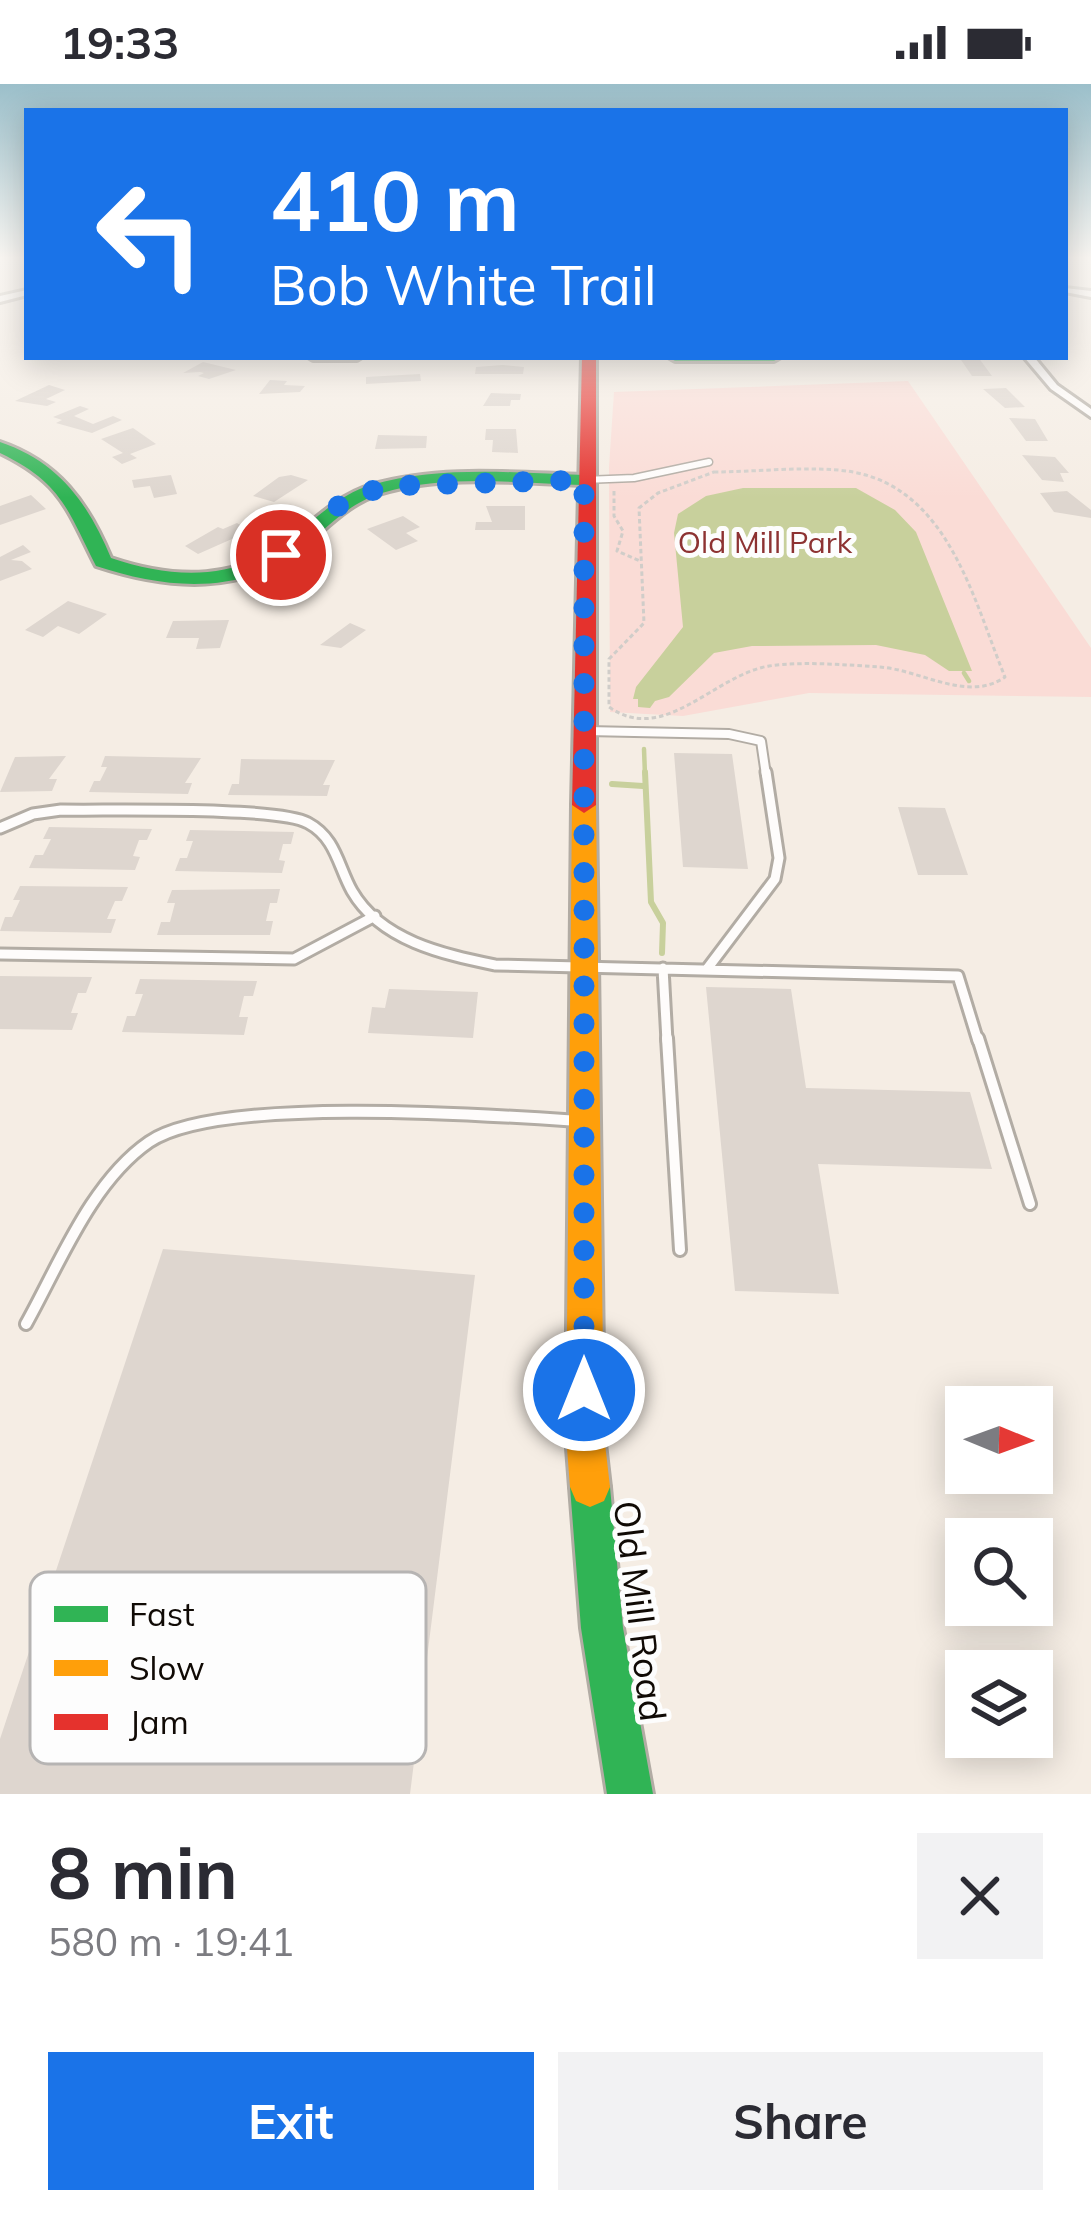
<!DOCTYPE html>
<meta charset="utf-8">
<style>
body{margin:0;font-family:Mulish,sans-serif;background:#f2f2f3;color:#2b2b33;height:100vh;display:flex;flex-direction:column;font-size:45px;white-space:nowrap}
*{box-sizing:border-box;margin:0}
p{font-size:39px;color:#7c7c81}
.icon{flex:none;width:66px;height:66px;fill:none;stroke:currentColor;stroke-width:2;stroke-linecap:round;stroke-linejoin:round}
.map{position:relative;height:1710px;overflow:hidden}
.details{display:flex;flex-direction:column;background:#fff;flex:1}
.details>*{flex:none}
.hud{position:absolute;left:24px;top:24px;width:1044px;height:252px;border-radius:0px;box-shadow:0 6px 30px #0003;background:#1a73e8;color:#fff;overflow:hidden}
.needle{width:78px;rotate:91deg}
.tools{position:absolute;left:945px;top:1302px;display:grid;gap:24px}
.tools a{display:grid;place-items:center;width:108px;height:108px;border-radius:0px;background:#fff;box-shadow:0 6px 30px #0003;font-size:60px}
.pin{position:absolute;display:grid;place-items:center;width:102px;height:102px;color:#fff;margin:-51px;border:6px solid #fff;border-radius:50%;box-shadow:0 3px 12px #0007}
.me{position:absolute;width:132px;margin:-66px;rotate:0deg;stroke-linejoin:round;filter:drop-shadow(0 0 9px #0008)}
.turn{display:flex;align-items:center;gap:42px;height:252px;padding:0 48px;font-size:54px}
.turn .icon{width:156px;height:156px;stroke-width:2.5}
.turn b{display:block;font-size:84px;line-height:102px}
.round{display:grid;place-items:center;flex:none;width:126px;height:126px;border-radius:0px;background:#f2f2f3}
.overview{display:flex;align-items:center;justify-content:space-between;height:204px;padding:0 48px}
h1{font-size:72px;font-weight:700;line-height:90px}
.cta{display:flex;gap:24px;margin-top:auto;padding:24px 48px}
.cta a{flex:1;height:138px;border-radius:0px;background:#1a73e8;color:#fff;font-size:48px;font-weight:700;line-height:138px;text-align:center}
.cta a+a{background:#f2f2f3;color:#2b2b33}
.status{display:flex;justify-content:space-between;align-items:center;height:84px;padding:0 60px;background:#fff;direction:ltr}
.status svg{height:33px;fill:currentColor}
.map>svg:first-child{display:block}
.green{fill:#fadcd6}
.water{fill:#c8d09c}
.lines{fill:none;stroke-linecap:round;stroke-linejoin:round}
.stream-far1{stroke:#c8d09c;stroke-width:4.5}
.stream{stroke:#c8d09c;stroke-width:6}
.building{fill:#ded6cf}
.lane-far3-casing{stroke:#b2aca4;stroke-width:9}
.lane-far2-casing{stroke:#b2aca4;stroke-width:12}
.lane-far1-casing{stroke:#b2aca4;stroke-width:15}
.lane-casing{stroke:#b2aca4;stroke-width:16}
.street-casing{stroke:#b2aca4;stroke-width:6}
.fast-casing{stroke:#b2aca4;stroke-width:6}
.slow-casing{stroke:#b2aca4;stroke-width:6}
.jam-casing{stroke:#b2aca4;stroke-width:6}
.path{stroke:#d0cdc9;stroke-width:3;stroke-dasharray:4.5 3;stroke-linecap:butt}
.lane-far3{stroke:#fefcfb;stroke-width:6}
.lane-far2{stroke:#fefcfb;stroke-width:8}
.lane-far1{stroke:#fefcfb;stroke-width:9}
.lane{stroke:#fefcfb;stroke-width:10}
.street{fill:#fefcfb;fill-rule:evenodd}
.fast{fill:#30b455;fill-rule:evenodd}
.slow{fill:#ff9f0a;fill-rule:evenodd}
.jam{fill:#e5322d;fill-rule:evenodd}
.route{stroke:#1a73e8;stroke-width:21;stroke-dasharray:0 37.8}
.labels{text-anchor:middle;stroke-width:10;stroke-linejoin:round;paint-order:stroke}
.far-park-label{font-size:30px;fill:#8d3232;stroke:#fdfdfd}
.street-label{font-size:36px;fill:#100a05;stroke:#fdfdfd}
.key{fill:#fdfdfd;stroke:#b6b4b3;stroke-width:3}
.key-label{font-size:33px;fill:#100a05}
</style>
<div class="status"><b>19:33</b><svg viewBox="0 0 49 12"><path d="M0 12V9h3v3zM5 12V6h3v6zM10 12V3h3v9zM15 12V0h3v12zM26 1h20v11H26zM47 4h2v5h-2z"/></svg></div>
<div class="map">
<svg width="1091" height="1710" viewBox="0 0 1091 1710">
<rect width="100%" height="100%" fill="#f5ede4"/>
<path class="green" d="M 908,297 L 1091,564 L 1091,613 L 809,609 L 683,632 L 610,628 L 609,383 L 614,308 Z"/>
<path class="water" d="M 743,404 L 856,404 L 895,426 L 916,448 L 972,587 L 949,587 L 925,571 L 876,561 L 752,562 L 714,569 L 669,613 L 655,617 L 650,624 L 638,623 L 638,615 L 633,615 L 636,603 L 683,543 L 674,449 L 678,430 L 706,412 Z"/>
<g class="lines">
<path class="stream-far1" d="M 964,589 L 969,597
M 644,665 L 645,691"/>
<path class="stream" d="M 645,688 L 651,818 L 663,839 L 662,869
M 612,700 L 643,702"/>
</g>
<path class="building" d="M 959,273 L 978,273 L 992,292 L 972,292 Z
M 203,278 L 236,286 L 209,295 L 198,292 L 204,289 L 200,288 L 183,289 Z
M 503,281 L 524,283 L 523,290 L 475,290 L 476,283 Z
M 420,290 L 421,297 L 366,300 L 366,293 Z
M 270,296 L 287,297 L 284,301 L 305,302 L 300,308 L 259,310 Z
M 49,301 L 65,306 L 46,315 L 56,318 L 47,322 L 15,317 Z
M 1006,304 L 1025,323 L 1005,324 L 983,305 Z
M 491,309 L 521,310 L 520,316 L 511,316 L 510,322 L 483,322 Z
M 80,322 L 89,325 L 74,332 L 93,340 L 113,332 L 122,336 L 92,349 L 56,339 L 62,336 L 53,333 Z
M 1009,334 L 1035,335 L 1048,357 L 1026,357 Z
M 133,344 L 156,360 L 130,370 L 137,374 L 122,380 L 112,373 L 123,369 L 101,355 Z
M 486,345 L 516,345 L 518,369 L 492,368 L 493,356 L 485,356 Z
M 378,351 L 427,352 L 426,364 L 375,365 Z
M 1022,371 L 1055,373 L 1069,389 L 1060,389 L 1064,398 L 1042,396 Z
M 171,391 L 177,410 L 154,414 L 150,402 L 134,404 L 132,396 Z
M 291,391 L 308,396 L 274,418 L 253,412 L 279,393 Z
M 1067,407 L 1091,426 L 1091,434 L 1054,428 L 1040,409 Z
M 31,411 L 46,425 L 0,441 L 0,422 Z
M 486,422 L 525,422 L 525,446 L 475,446 L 476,438 L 492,438 Z
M 403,432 L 420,443 L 406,449 L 418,457 L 396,466 L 367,445 Z
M 237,439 L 250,447 L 198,470 L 185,462 L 218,443 L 223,445 Z
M 23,461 L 31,468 L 11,476 L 22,477 L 32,485 L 0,497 L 0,473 Z
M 68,517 L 107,530 L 79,550 L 58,542 L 43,553 L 25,546 Z
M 229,536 L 220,564 L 196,565 L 199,554 L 166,554 L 173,537 Z
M 350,539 L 366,546 L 341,564 L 320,561 Z
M 674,669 L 732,670 L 748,785 L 683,783 Z
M 66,672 L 49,695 L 57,695 L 52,707 L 0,708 L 15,673 Z
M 105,672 L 201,674 L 185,699 L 192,699 L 188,710 L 89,708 L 94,697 L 100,697 L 107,683 L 101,683 Z
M 241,675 L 335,676 L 323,701 L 330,701 L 327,712 L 228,711 L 232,700 L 239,700 Z
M 898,723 L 945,724 L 968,791 L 918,791 Z
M 49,743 L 152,745 L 147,756 L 139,756 L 133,772 L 140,773 L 135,786 L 29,784 L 35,771 L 43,771 L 51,755 L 43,755 Z
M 190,746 L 294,748 L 291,760 L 283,760 L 279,776 L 285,777 L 282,789 L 175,787 L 180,774 L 187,774 L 193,757 L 186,757 Z
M 20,802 L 128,803 L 122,817 L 115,817 L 107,835 L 116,835 L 111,849 L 0,847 L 5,833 L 12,833 L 20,816 L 13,816 Z
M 280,805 L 277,819 L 270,819 L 266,837 L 273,837 L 270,851 L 157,851 L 161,838 L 170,838 L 175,819 L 167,819 L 172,806 Z
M 0,892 L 92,893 L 86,909 L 78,909 L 71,929 L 78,929 L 72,946 L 0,945 Z
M 140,895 L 257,897 L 253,912 L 244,912 L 239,933 L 248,933 L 244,951 L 122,948 L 127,932 L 135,932 L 143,910 L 135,910 Z
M 706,903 L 791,905 L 806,1004 L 970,1008 L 992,1085 L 818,1080 L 839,1210 L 735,1207 Z
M 389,905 L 478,908 L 473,954 L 368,949 L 372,923 L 385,924 Z
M 163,1165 L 475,1191 L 410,1710 L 0,1710 L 0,1655 Z"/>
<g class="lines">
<defs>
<path id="lane-far3" d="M 584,396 L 634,394 L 709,378"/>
<path id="lane-far2" d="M 587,647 L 729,650 L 761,657 L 766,691"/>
<path id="lane-far1" d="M 0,744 L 33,730 L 61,726 C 107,727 278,722 308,739 C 336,754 338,782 352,807 C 381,857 443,870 495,881 L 958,892 L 978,957
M 0,870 L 294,875 L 375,832
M 663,884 L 667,957
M 707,885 L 775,795 L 779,774 L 766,688"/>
<path id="lane" d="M 667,954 L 680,1166
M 978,954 L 1030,1120
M 26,1240 C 59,1181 91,1098 149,1058 C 217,1011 490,1031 578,1037"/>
<path id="street" d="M 1065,204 L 1091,207 L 1091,213 L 1065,208 Z
M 27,206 L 27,211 L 0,218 L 0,212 Z
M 308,273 L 362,273 L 357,276 L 313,276 Z
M 1024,273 L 1034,273 L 1057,301 L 1091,325 L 1091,333 L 1051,305 Z"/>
<path id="fast" d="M 668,273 L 781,273 L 774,277 L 675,277 Z
M 0,358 C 59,378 88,419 111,474 C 176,496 239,497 294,452 C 318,432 341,410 371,401 C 440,381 514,389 584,391 L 592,396 L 584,401 C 518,399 446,390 382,409 C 351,418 330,441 306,461 C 244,512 169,506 96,482 C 67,425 62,399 0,369 Z
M 590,1383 L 604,1389 L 610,1403 L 623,1544 L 653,1710 L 607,1710 L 581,1544 L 570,1403 L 576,1389 Z"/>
<path id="slow" d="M 584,713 L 596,721 L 604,1351 L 610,1403 L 604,1417 L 590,1423 L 576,1417 L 570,1403 L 566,1351 L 572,721 Z"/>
<path id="jam" d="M 582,273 L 596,273 L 596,721 L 584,729 L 572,721 Z"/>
</defs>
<use href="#lane-far3" class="lane-far3-casing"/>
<use href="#lane-far2" class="lane-far2-casing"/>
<use href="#lane-far1" class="lane-far1-casing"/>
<use href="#lane" class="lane-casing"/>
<use href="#street" class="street-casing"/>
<use href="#fast" class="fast-casing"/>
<use href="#slow" class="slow-casing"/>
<use href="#jam" class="jam-casing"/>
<path class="path" d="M 714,388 C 756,388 813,381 853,388 C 949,406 973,515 1005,593 C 968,619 921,586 880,583 C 846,581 803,577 769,582 C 714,591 664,662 609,623 L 609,575 L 644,539 L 639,424 L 658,409 Z
M 614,407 L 614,432 L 623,447 L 617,467 L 640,477"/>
<use href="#lane-far3" class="lane-far3"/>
<use href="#lane-far2" class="lane-far2"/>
<use href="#lane-far1" class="lane-far1"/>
<use href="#lane" class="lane"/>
<use href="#street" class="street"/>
<use href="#fast" class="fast"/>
<use href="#slow" class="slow"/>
<use href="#jam" class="jam"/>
</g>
<linearGradient id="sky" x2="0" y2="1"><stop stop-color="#9bbfca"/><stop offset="0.42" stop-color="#faf7f3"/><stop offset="1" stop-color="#faf7f3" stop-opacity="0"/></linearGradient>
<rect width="1091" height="414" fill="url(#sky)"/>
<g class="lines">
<path class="route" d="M 281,471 L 334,424 L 383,402 L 584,396 L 584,1306"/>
</g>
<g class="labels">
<g class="far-park-label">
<text x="765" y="469">Old Mill Park</text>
</g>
<g class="street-label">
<text transform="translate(640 1527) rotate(83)" y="13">Old Mill Road</text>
</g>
</g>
<rect x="30" y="1488" width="396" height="192" rx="18" class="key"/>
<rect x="54" y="1522" width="54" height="16" fill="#30b455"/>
<rect x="54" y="1576" width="54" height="16" fill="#ff9f0a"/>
<rect x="54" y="1630" width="54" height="16" fill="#e5322d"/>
<g class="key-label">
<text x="129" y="1542">Fast</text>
<text x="129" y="1596">Slow</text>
<text x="129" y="1650">Jam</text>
</g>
</svg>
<div class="tools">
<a><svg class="needle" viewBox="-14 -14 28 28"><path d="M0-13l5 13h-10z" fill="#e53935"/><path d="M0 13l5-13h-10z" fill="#7c7c81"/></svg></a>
<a><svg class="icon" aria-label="search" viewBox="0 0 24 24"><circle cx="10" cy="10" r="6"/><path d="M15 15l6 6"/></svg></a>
<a><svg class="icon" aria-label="layers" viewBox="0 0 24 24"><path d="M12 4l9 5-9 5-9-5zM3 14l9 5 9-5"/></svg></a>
</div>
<div class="pin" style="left:281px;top:471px;background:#d93025"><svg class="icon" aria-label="arrive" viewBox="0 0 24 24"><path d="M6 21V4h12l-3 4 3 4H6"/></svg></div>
<svg class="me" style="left:584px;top:1306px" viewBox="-20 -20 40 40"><circle r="17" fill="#1a73e8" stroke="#fff" stroke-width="3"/><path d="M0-11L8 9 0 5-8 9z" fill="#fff"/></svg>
<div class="hud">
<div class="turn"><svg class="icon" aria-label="left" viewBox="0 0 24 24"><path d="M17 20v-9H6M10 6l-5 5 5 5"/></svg><div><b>410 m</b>Bob White Trail</div></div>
</div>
</div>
<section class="details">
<div class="overview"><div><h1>8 min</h1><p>580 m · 19:41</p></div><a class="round"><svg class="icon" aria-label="close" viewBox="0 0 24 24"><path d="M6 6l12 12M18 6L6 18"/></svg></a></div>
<div class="cta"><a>Exit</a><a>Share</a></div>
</section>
